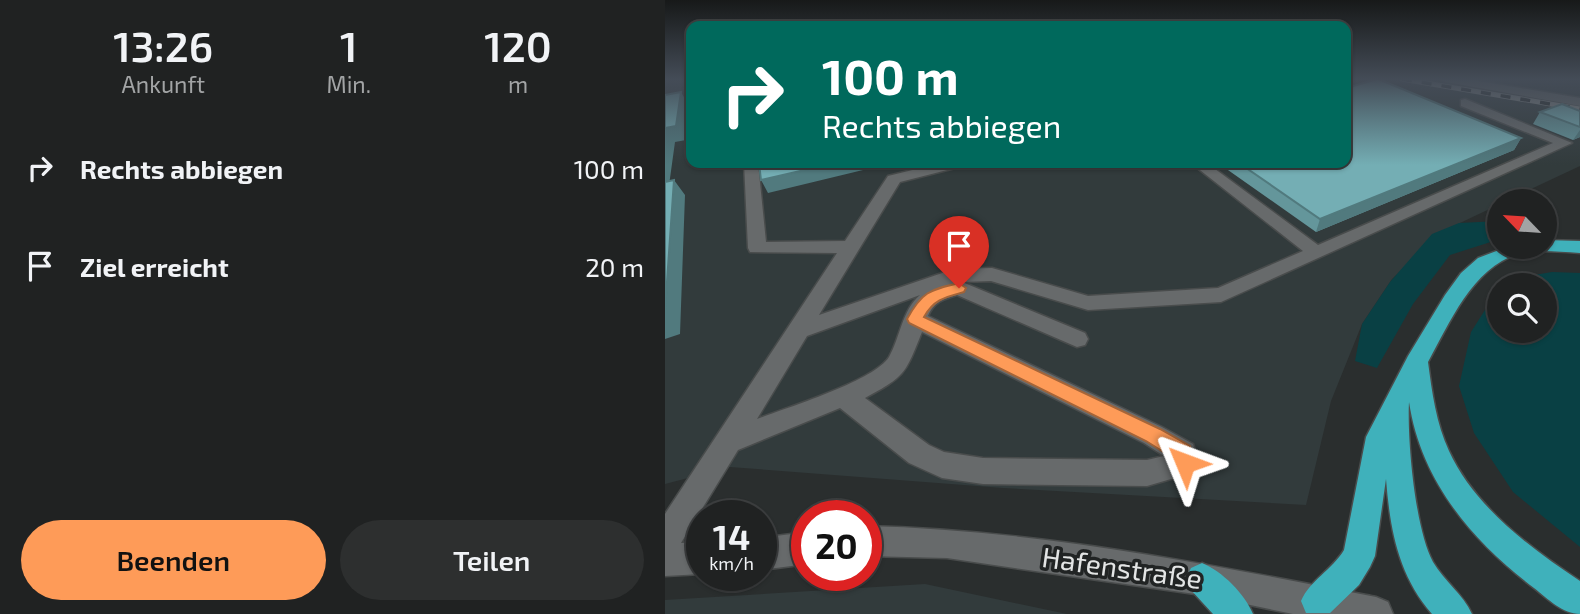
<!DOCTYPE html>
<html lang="de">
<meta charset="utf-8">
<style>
body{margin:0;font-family:"Exo 2",sans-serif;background:#2d2f2f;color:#f1f3f6;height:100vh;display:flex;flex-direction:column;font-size:26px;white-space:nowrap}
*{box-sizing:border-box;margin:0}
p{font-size:23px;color:#a2a4a5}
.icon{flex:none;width:38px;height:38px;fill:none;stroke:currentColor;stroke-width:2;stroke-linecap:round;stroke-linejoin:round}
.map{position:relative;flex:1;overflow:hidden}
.drawer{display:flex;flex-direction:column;background:#202222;width:665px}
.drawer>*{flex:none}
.top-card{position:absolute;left:21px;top:21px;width:665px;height:147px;border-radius:14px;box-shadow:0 2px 5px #0004,0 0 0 2px #3d3f40;background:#00695c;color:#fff;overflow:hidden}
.needle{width:46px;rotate:295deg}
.controls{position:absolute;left:822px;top:189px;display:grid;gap:14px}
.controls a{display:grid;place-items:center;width:70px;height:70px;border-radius:50%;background:#202222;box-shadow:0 2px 5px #0004,0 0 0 2px #3d3f40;font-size:35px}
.speed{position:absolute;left:21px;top:500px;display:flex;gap:14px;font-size:35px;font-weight:700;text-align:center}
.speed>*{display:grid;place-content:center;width:91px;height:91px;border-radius:50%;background:#202222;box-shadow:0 2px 5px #0004,0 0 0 2px #3d3f40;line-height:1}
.speed small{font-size:18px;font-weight:400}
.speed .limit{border:10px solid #d22;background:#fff;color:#111}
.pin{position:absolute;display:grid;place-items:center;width:60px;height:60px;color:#fff;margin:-72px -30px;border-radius:50% 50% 50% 0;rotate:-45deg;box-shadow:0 0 7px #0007}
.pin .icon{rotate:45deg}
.me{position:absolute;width:77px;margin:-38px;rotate:314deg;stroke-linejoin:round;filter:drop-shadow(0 0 5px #0008)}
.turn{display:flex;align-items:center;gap:24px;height:147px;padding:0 21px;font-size:32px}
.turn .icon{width:91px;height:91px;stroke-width:2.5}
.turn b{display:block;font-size:49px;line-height:60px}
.eta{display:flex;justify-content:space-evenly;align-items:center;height:119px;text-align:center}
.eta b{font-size:42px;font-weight:600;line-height:49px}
.primary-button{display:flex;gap:14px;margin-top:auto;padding:14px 21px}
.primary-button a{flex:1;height:80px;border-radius:42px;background:#fe9b58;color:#111;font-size:28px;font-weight:600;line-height:80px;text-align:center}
.primary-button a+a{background:#2d2f2f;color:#f1f3f6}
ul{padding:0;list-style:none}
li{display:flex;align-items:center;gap:21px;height:98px;padding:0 21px}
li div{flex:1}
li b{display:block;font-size:26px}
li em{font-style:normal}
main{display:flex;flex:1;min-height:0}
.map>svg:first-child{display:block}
.built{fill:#323b3c}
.green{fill:#094044}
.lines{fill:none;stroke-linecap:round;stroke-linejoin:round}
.minor-casing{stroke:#494c4c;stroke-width:3}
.highway-casing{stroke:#494c4c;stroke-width:3}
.minor{fill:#676a6b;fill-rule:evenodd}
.highway{fill:#3fb1bb;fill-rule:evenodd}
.rail-casing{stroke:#888b8b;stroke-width:5}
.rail{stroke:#212424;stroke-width:3.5;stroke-dasharray:10;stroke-linecap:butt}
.wall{fill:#64969b}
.shaded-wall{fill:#517a7e}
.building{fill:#74aeb4;stroke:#517a7e;stroke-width:2}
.route{fill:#fe9b58;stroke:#a56539;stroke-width:2}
.labels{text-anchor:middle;stroke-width:7;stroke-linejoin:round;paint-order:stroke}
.near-street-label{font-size:28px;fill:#e3e5e5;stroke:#212424}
</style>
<main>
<section class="drawer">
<div class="eta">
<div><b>13:26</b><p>Ankunft</p></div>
<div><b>1</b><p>Min.</p></div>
<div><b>120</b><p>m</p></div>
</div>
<ul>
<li><svg class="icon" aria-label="right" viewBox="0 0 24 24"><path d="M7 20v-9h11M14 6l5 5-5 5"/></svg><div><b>Rechts abbiegen</b></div><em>100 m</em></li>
<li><svg class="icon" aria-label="arrive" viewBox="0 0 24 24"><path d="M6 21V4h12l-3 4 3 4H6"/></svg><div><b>Ziel erreicht</b></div><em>20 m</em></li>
</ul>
<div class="primary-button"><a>Beenden</a><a>Teilen</a></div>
</section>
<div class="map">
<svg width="915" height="614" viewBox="0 0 915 614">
<rect width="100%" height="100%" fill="#2a2e2e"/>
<path class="built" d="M 0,79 L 26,79 L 26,163 L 681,163 L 681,79 L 915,79 L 915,166 L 840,201 L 835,201 L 835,204 L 776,232 L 727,279 L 697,324 L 666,401 L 641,505 L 338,488 L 65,467 L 0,484 Z
M 260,584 L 402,614 L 0,614 L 0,600 Z"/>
<path class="green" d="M 835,221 L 835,239 L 785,255 L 748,304 L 712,368 L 690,361 L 697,324 L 725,282 L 767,234 L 794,223 Z
M 887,272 L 915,273 L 915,547 L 848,492 L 809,433 L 794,386 L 806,332 L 827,299 L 835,293 L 835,331 L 880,331 L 880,285 L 847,285 L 858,277 Z"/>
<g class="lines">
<defs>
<path id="minor" d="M 681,79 L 687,79 L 688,81 L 681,84 Z
M 775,79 L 802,79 L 915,98 L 915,106 L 781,82 Z
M 800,99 L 907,143 L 556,302 L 423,310 L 326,281 L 297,282 L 420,333 L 423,339 L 420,345 L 412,347 L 292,295 C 278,299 269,302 263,316 L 497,427 L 528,444 L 534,463 L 530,472 L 482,486 L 318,484 L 277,478 L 244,463 L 175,408 L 73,450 L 16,543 L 37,542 L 37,574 L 0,576 L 0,514 L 172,253 L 85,252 L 83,248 L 79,163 L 93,163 L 101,242 L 180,241 L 223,176 L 276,163 L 300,163 L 298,166 L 235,182 L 154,315 L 289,269 L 327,268 L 423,296 L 553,288 L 638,251 L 526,163 L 542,163 L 653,245 L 888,143 L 796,106 L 796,100 ZM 255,295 C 237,310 235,338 224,357 C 209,381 121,408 92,419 L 142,336 ZM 257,332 L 479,443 L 499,456 L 482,460 L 318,458 L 279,452 L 264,445 L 200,398 C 241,376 240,374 257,332 Z
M 201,526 C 373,530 543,564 711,597 L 723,602 L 728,614 L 628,614 L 537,595 L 336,566 L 282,558 L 201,556 Z
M 142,532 L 142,564 L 96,570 L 96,538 Z"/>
<path id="highway" d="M 880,240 L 915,241 L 915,253 C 902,252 889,251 877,251 C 815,249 788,317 763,362 C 767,392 771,423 784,451 C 809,506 865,548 915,581 L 915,614 C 898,614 883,599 869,588 C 807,541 756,481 744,402 C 742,439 750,529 768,562 C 779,581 798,594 807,614 L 767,614 C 733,575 725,529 721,479 L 710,556 L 705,567 L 694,585 L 665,613 L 641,613 L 636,601 C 645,580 667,570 679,550 L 701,437 L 743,356 L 780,295 L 796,273 L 813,258 L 842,247 L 880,247 Z
M 537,563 C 557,571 580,594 588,614 L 548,614 L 526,590 L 521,579 L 526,568 Z"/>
</defs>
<use href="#minor" class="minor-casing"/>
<use href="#highway" class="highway-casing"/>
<use href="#minor" class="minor"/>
<use href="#highway" class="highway"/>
<defs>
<path id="rail" d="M 737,79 L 915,109"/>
</defs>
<use href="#rail" class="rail-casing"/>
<use href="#rail" class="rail"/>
</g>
<path class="wall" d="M 915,111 L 915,137 L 908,140 L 868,124 L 875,112 Z
M 856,138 L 849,150 L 651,232 L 553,163 L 681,163 Z"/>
<path class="shaded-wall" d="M 16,92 L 24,106 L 21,140 L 10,142 L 2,200 L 0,197 L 0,131 Z
M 915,130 L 915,137 L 908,140 Z
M 856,138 L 849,150 L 651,232 L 655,219 Z
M 170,163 L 227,163 L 103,193 L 96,180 Z
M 9,180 L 20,195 L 15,334 L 0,339 L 0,311 Z"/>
<path class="building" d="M 713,79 L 856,138 L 655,219 L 574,163 L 681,163 L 681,88 Z
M 16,92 L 11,126 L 0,128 L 0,131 L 0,95 Z
M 897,104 L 915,111 L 915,127 L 875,112 Z
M 94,163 L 170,163 L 96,180 Z
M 9,180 L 0,311 L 0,182 Z"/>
<linearGradient id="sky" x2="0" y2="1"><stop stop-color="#171919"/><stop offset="0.48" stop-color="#444c57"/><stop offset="1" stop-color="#444c57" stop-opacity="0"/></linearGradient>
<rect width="915" height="165" fill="url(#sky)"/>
<path class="route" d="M 294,283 L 301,288 L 299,292 C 281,297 269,299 259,317 L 495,429 L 525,446 L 530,463 L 527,470 L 520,473 L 512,470 L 508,458 L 481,441 L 244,323 L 242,319 C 257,292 264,290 294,283 Z"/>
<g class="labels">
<g class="near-street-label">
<text transform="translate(457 568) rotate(8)" y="10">Hafenstraße</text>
</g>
</g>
</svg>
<div class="controls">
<a><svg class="needle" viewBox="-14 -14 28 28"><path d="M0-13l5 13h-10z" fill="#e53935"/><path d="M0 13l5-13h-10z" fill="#a2a4a5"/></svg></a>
<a><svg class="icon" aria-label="search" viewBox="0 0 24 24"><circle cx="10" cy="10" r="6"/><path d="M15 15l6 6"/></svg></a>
</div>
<div class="speed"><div>14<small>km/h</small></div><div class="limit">20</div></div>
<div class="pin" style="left:294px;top:288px;background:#d93025"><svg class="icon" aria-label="arrive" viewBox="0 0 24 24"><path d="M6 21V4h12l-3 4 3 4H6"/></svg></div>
<svg class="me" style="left:520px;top:463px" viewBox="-20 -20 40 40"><path d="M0-17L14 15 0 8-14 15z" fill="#fe9b58" stroke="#fff" stroke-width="4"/></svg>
<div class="top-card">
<div class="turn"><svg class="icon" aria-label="right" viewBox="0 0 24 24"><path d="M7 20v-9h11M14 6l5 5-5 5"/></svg><div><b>100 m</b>Rechts abbiegen</div></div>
</div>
</div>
</main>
